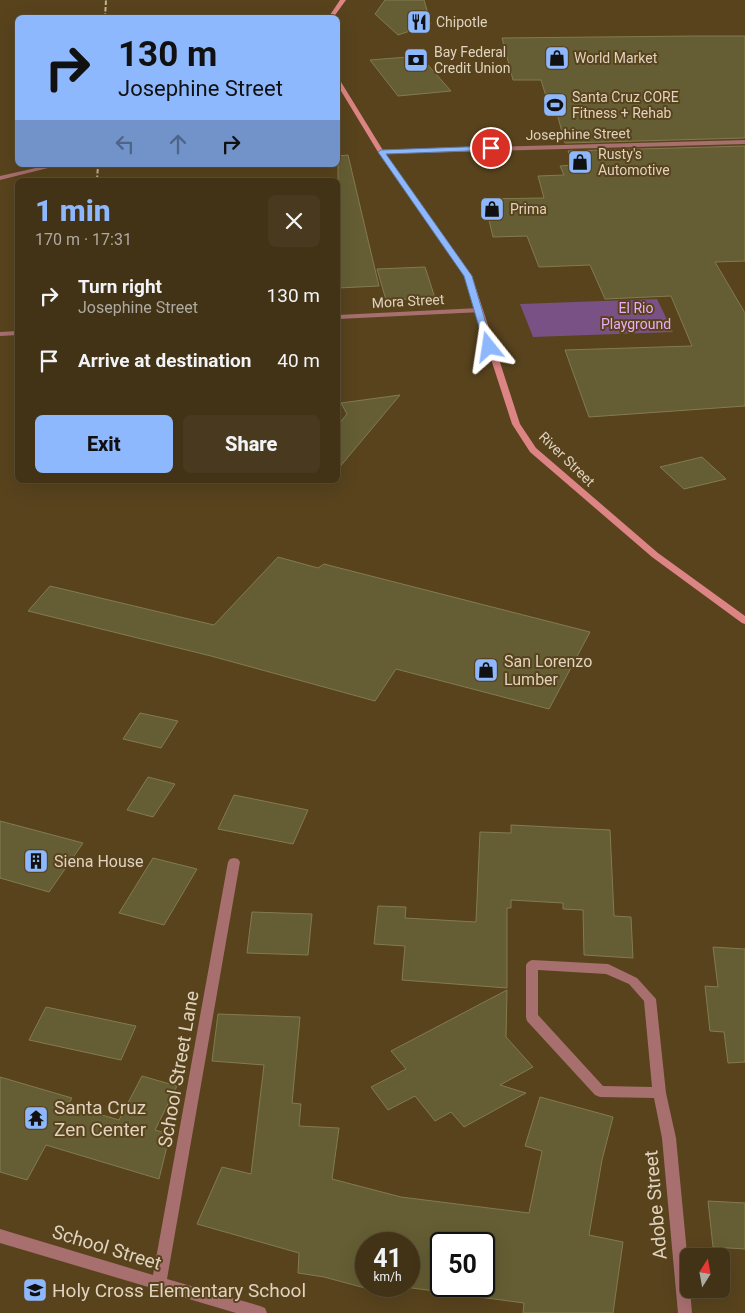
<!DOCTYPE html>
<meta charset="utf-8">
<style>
body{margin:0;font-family:Roboto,sans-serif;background:#493a1f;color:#f1f3f6;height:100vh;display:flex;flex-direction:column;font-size:19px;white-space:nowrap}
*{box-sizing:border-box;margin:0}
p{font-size:16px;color:#aeaaa1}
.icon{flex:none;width:28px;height:28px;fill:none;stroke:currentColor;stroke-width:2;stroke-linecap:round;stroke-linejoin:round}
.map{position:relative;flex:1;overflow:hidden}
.sheet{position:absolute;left:15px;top:178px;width:325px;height:305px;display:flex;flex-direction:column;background:#423216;border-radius:8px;box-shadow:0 5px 20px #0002,0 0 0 1px #5a4d35}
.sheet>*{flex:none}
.banner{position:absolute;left:15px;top:15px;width:325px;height:152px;border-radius:8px;box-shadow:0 5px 20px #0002,0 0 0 1px #5a4d35;background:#8eb8fd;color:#111;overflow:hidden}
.needle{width:32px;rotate:11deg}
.tools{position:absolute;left:680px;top:1248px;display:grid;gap:10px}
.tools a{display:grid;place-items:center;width:50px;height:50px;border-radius:8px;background:#423216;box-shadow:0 5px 20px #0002,0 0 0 1px #5a4d35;font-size:25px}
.speed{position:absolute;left:355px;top:1232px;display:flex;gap:10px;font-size:25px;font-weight:700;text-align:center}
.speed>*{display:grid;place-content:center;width:65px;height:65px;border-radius:50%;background:#423216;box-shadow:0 5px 20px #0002,0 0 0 1px #5a4d35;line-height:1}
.speed small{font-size:12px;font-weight:400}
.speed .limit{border:2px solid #111;border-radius:8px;background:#fff;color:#111}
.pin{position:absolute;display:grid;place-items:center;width:42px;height:42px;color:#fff;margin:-21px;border:2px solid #fff;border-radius:50%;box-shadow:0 1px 5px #0007}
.me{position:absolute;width:55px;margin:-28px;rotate:345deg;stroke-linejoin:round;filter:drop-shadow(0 0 4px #0008)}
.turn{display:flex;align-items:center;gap:18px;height:105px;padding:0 20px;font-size:22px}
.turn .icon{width:65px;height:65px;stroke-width:2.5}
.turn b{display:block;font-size:35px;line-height:42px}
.lanes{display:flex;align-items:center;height:48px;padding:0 20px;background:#0003;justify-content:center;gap:25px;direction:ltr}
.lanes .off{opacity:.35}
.round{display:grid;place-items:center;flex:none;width:52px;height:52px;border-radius:8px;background:#493a1f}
.overview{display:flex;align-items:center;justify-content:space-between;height:85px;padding:0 20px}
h1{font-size:30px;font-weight:800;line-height:38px;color:#8eb8fd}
.action{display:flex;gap:10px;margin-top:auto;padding:10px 20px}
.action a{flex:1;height:58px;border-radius:8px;background:#8eb8fd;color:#111;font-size:20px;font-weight:800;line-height:58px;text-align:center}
.action a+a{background:#493a1f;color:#f1f3f6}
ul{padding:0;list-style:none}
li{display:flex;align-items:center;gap:15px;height:65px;padding:0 20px}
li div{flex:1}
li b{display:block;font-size:19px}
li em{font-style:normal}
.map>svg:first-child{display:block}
.green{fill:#7a5184}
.building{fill:#655e34;stroke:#837b50;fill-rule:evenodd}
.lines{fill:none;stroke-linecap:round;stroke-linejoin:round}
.minor{fill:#a86f6f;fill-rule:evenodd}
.secondary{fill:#dd8484;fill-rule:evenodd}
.rail{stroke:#c3b49c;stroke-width:2;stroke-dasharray:4.5 2;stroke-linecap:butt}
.route{fill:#8eb8fd;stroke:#5c78a4}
.labels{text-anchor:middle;stroke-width:4;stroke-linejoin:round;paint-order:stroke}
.far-poi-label{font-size:14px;fill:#e0d3bf;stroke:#58431d;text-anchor:start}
.far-street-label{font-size:14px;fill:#e0d3bf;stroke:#58431d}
.far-park-label{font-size:14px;fill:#edaafc;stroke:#58431d}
.poi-label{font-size:16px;fill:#e0d3bf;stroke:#58431d;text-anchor:start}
.near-street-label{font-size:19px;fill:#e0d3bf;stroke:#58431d}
.near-poi-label{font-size:19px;fill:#e0d3bf;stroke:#58431d;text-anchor:start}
</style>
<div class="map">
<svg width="745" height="1313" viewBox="0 0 745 1313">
<rect width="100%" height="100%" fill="#58431d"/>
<path class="green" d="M 657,299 L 673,332 L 533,337 L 520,304 Z"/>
<path class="building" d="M 385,0 L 424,0 L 431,24 L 398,35 L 375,14 Z
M 696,36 L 745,36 L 745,138 L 565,143 L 555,106 L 549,106 L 541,80 L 513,80 L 502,38 Z
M 420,56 L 451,91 L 398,96 L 370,60 Z
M 745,146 L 745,261 L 715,262 L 745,313 L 745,406 L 589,417 L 565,350 L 692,346 L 671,296 L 605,299 L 590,265 L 539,267 L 527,236 L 493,237 L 484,199 L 544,198 L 538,176 L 564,175 L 560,166 L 573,165 L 568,151 Z
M 348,155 L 368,240 L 379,286 L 338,288 L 338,156 Z
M 425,267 L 435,298 L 386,300 L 377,269 Z
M 400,395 L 338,469 L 338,425 L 347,414 L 341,403 Z
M 702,457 L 726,479 L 684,489 L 660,467 Z
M 278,557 L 318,568 L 324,564 L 590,632 L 549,709 L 396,669 L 375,701 L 211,656 L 28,611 L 50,586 L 214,625 Z
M 140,713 L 178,721 L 161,748 L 123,739 Z
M 148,777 L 175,784 L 153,817 L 127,810 Z
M 234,795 L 308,810 L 293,844 L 218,829 Z
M 0,821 L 83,843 L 49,892 L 0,878 Z
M 511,825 L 610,830 L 614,916 L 631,917 L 633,958 L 584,955 L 583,910 L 563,909 L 563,903 L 511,900 L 511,908 L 507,908 L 507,988 L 402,980 L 405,946 L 374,944 L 378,906 L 406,907 L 405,918 L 476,922 L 480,832 L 511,833 Z
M 153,858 L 197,869 L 164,925 L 119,913 Z
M 252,912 L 312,914 L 308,955 L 247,953 Z
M 713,947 L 745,949 L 745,1062 L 728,1063 L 724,1032 L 710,1031 L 705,986 L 718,987 Z
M 507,990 L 506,1037 L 533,1067 L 500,1085 L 526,1093 L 464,1127 L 451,1112 L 435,1121 L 415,1096 L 388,1110 L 371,1087 L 406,1069 L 391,1051 Z
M 46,1007 L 136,1026 L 121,1060 L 29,1040 Z
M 218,1014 L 300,1017 L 292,1103 L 301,1104 L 299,1126 L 339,1128 L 332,1179 L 401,1197 L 529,1213 L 542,1151 L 525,1146 L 540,1097 L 613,1117 L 602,1160 L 589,1235 L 623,1242 L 613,1313 L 523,1313 L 524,1303 L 397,1286 L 409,1286 L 409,1244 L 366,1244 L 366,1286 L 382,1286 L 380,1292 L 324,1277 L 298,1273 L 299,1253 L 197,1224 L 222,1167 L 251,1174 L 264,1065 L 212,1061 ZM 441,1244 L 484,1244 L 484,1286 L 441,1286 Z
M 142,1076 L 177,1086 L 155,1130 L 170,1134 L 159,1179 L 46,1145 L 27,1180 L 0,1172 L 0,1077 L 72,1098 L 68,1105 L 119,1120 Z
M 708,1201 L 745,1203 L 745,1249 L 713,1247 Z"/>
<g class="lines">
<path class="minor" d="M 745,140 L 745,144 L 381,154 L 378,152 L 381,150 Z
M 49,165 L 60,165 L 0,180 L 0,176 Z
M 479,308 L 483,310 L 482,312 L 338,319 L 338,315 Z
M 18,331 L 18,335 L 0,336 L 0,332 Z
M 234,858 L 238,859 L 240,862 L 167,1279 L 260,1306 L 265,1308 L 267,1313 L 236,1313 L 0,1243 L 0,1229 L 153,1275 L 228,862 L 230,859 Z
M 532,960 L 608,964 L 637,978 L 656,999 L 666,1093 L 676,1138 L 689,1274 L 689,1289 L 690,1289 L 692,1313 L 678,1313 L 662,1138 L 654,1098 L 600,1097 L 595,1095 L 527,1021 L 526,1017 L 526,965 L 528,962 ZM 538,970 L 606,974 L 629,984 L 644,1001 L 652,1087 L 603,1086 L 538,1015 Z"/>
<path class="secondary" d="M 340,0 L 346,0 L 333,18 L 328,18 Z
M 338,80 L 341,82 L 384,152 L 472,276 L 520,424 L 536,448 L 658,553 L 745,616 L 745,624 L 742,623 L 652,557 L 530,452 L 512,424 L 464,276 L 378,152 L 338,86 Z"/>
<path class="rail" d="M 105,18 L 106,0
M 97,180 L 98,165"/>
</g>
<path class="route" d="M 491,146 L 494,150 L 386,154 L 472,276 L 493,347 L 489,349 L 485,347 L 464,276 L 378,152 L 381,150 Z"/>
<defs>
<symbol id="restaurant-square" viewBox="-11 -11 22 22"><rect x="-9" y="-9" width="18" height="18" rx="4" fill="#8eb8fd" stroke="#58431d"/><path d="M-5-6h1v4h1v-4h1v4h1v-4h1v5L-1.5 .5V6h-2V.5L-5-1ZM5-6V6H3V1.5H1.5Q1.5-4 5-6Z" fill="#111"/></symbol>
<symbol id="shop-square" viewBox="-11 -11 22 22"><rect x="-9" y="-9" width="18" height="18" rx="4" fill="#8eb8fd" stroke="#58431d"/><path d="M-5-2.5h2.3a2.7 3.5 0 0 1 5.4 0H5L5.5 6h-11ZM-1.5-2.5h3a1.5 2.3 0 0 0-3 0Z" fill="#111"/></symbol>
<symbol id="bank-square" viewBox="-11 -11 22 22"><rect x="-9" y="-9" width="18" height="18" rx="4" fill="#8eb8fd" stroke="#58431d"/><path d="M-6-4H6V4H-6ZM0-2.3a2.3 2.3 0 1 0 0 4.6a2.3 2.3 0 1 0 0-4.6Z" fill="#111"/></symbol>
<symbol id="stadium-square" viewBox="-11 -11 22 22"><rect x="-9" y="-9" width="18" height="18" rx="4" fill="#8eb8fd" stroke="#58431d"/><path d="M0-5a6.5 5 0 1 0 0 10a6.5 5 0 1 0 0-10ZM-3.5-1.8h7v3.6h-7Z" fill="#111"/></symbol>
<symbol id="building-square" viewBox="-11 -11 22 22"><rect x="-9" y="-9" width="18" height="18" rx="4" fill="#8eb8fd" stroke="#58431d"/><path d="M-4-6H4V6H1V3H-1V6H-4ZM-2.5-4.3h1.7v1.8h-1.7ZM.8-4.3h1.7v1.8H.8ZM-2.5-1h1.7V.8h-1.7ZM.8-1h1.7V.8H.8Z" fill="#111"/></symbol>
<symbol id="temple-square" viewBox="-11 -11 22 22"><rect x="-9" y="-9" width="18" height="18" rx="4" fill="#8eb8fd" stroke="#58431d"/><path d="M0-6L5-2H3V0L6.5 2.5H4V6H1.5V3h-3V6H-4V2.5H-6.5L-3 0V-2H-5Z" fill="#111"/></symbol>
<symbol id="school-square" viewBox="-11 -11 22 22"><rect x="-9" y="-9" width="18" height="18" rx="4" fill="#8eb8fd" stroke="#58431d"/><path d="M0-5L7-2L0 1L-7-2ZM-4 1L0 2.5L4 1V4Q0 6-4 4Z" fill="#111"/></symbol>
</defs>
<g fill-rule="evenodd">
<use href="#restaurant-square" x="405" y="8" width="28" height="28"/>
<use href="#shop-square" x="543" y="44" width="28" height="28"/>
<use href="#bank-square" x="402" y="46" width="28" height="28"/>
<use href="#stadium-square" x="541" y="91" width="28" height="28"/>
<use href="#shop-square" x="566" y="148" width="28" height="28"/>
<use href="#shop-square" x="478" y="195" width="28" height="28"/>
<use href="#shop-square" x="472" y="656" width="28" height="28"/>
<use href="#building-square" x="22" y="847" width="28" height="28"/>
<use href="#temple-square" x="22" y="1104" width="28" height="28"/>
<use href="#school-square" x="21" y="1276" width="28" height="28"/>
</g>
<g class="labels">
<g class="far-poi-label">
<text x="436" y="27">Chipotle</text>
<text x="434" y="57">Bay Federal<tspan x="434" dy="16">Credit Union</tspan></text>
<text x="574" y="63">World Market</text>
<text x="572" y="102">Santa Cruz CORE<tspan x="572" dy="16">Fitness + Rehab</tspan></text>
<text x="598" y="159">Rusty's<tspan x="598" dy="16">Automotive</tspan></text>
<text x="510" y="214">Prima</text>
</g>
<g class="far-street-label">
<text transform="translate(578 134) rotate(-1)" y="5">Josephine Street</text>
<text transform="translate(408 301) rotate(-3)" y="5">Mora Street</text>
<text transform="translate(567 459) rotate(44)" y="5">River Street</text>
</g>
<g class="far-park-label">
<text x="636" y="313">El Rio<tspan x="636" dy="16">Playground</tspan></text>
</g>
<g class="poi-label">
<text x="504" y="667">San Lorenzo<tspan x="504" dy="18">Lumber</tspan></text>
<text x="54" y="867">Siena House</text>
</g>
<g class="near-street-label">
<text transform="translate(178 1069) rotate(-80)" y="7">School Street Lane</text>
<text transform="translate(655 1205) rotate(-95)" y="7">Adobe Street</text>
<text transform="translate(107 1247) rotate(17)" y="7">School Street</text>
</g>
<g class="near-poi-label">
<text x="54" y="1114">Santa Cruz<tspan x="54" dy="22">Zen Center</tspan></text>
<text x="52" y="1297">Holy Cross Elementary School</text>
</g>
</g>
</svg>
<div class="tools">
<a><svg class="needle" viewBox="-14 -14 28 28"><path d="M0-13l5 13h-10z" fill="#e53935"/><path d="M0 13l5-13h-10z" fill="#aeaaa1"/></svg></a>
</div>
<div class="speed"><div>41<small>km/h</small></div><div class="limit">50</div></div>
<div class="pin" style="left:491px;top:148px;background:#d93025"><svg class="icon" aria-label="arrive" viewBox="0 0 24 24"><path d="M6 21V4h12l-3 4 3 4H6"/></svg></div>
<svg class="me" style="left:489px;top:347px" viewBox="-20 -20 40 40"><path d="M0-17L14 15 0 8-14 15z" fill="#8eb8fd" stroke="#fff" stroke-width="4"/></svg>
<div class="banner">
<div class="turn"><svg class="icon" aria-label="right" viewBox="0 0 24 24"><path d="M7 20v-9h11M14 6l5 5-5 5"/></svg><div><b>130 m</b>Josephine Street</div></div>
<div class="lanes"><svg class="icon off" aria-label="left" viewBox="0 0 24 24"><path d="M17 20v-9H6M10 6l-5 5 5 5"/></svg><svg class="icon off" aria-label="ahead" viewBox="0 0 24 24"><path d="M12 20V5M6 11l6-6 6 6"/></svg><svg class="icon" aria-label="right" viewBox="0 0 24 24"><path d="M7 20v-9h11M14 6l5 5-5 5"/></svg></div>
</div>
<section class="sheet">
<div class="overview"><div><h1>1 min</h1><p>170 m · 17:31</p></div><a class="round"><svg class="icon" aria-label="close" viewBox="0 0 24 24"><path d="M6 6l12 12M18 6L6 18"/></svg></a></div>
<ul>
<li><svg class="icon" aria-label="right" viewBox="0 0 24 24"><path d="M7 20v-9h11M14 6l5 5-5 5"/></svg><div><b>Turn right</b><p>Josephine Street</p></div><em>130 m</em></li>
<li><svg class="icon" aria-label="arrive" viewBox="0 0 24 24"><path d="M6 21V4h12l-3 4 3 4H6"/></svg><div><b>Arrive at destination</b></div><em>40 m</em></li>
</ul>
<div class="action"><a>Exit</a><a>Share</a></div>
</section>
</div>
